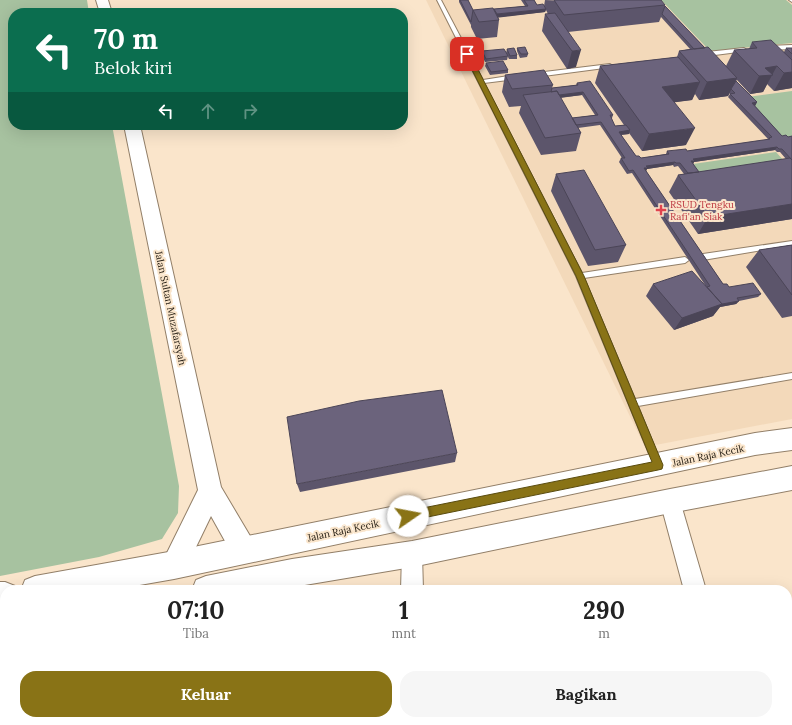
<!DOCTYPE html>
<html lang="id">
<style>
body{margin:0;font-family:Lora,serif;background:#f6f6f6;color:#222;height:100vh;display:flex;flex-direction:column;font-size:15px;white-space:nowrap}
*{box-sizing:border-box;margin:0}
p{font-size:13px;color:#767676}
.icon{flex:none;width:22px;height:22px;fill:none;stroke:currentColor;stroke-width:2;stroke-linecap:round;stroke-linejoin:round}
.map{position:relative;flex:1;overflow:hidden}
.panel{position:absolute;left:0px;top:585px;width:792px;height:140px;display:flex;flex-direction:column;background:#fff;border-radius:16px 16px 0 0;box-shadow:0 4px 16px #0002}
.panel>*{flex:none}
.top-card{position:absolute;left:8px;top:8px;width:400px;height:122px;border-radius:16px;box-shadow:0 4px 16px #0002;background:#0b6e4f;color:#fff;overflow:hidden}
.pin{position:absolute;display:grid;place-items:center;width:34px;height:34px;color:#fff;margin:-17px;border-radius:8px;box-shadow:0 2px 6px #0006}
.me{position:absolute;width:44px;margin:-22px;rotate:78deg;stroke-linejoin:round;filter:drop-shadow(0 0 3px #0008)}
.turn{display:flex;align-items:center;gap:14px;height:84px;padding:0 20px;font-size:18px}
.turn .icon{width:52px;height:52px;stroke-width:2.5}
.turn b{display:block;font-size:28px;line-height:34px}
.lanes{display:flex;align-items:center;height:38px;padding:0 20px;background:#0003;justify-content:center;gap:20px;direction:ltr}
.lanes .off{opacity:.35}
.eta{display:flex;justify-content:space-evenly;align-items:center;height:68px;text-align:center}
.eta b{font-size:24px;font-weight:800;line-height:28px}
.action{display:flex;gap:8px;margin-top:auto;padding:8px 20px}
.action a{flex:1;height:46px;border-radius:16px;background:#897316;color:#fff;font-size:16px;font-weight:800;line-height:46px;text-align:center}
.action a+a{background:#f6f6f6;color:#222}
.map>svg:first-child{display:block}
.built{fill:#f3d9ba}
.green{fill:#a7c2a0}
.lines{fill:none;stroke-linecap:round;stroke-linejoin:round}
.service-casing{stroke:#927f68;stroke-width:2}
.minor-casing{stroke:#927f68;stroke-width:2}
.tertiary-casing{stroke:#927f68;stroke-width:2}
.secondary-casing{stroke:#927f68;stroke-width:2}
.service{fill:#fff;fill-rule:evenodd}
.minor{fill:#fff;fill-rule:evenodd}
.tertiary{fill:#fff;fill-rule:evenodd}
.secondary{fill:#fff;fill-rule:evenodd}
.wall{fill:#5c556b;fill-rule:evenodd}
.shaded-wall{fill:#4b4557}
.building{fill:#6b637c;stroke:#4b4557}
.route{fill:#897316;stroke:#594b0e}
.health-dot{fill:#e0444e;stroke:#fae5cb;stroke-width:1.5}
.labels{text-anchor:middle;stroke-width:4;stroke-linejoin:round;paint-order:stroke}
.health-label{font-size:10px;fill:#be3a42;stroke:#fae5cb;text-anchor:start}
.street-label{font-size:10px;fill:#231c12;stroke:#fae5cb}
</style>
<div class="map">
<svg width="792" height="725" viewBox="0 0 792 725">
<rect width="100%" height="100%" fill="#fae5cb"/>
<path class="built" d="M 426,0 L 792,0 L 792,419 L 645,447 Z"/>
<path class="green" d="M 0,0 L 87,0 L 89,13 L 13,13 L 13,125 L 112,125 L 179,486 L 178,513 L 162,539 L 99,557 L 0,576 Z
M 661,0 L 786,0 L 792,5 L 792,43 L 710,51 Z
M 792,91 L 792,137 L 780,137 L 752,107 L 756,107 L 747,97 Z
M 776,152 L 792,170 L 708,184 L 693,164 Z"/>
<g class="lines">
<defs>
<path id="service" d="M 437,0 L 441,0 L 483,80 L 515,75 L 518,77 L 515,79 L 484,83 L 582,273 L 685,257 L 689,260 L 685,263 L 584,278 L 635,399 L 792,373 L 792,379 L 638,406 L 661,463 L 660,466 L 657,467 L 654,466 L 576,276 Z
M 789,0 L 792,0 L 792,2 Z
M 792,45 L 792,49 L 768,50 L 765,48 L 768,46 Z
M 744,48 L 747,50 L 746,51 L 707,56 L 704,54 L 707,52 Z
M 610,64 L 613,66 L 612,67 L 536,77 L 533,75 L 536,73 Z
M 792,241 L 792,245 L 703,260 L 699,257 L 703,254 Z"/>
<path id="minor" d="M 670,491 L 677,494 L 680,501 L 706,590 L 684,590 L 660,501 L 663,494 Z
M 412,544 L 419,547 L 422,554 L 423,590 L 401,590 L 402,554 L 405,547 Z
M 266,720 L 290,720 L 289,725 L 265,725 Z
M 401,720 L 425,720 L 425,725 L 401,725 Z
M 720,720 L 744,720 L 745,725 L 721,725 Z"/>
<path id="tertiary" d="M 96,0 L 108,0 L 112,13 L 100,13 Z
M 124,125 L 140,125 L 221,487 L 253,541 L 257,550 L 253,559 L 244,563 L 235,559 L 211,516 L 183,574 L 174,578 L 165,574 L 161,565 L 198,490 Z"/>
<path id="secondary" d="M 792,428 L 792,450 L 755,455 L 174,579 L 111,590 L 21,590 L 25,580 L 35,576 L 174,551 L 755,433 Z
M 792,466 L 792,490 L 670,513 L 412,567 L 275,590 L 192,590 L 196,580 L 206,576 L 292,559 L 412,541 L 670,489 Z
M 0,582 L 5,582 L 15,586 L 16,590 L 5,590 L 5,610 L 0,610 Z
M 5,616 L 5,644 L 0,645 L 0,617 Z"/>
</defs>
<use href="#service" class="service-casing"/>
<use href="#minor" class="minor-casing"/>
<use href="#tertiary" class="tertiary-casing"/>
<use href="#secondary" class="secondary-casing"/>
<use href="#service" class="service"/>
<use href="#minor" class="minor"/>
<use href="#tertiary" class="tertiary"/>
<use href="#secondary" class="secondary"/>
</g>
<path class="wall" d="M 459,0 L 468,0 L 473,10 L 494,9 L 525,6 L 521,0 L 534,0 L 537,5 L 544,6 L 545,0 L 665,5 L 665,6 L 705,48 L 726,66 L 734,50 L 749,49 L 752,42 L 784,52 L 786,48 L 792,48 L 792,88 L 774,91 L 767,84 L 763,92 L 750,94 L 737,80 L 736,81 L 757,102 L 755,106 L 782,136 L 788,137 L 792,136 L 792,219 L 698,234 L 669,192 L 678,175 L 684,174 L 678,166 L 674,167 L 673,165 L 647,169 L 646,171 L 723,284 L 729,287 L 761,294 L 758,297 L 739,301 L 736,304 L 720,307 L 713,316 L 674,330 L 646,296 L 653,284 L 705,285 L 632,173 L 627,174 L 619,162 L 621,158 L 622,158 L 600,125 L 578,128 L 581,133 L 576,151 L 541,155 L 519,113 L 521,106 L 509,107 L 502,92 L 505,75 L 553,85 L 552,88 L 576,85 L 577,83 L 613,115 L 612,118 L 611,119 L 615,126 L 624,125 L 595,83 L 600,66 L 677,57 L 679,51 L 690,49 L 661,17 L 659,22 L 568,32 L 576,67 L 567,69 L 542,31 L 545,14 L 548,14 L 546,10 L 545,12 L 498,17 L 499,20 L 497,37 L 477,39 L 471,27 L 471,25 L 459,2 ZM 730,93 L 730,94 L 728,97 L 768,139 L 767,140 L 687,151 L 667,151 L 666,154 L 641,158 L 636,156 L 621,135 L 629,134 L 629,133 L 642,151 L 686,145 L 674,102 L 692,100 L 695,94 L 699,100 L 728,96 ZM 582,95 L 595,115 L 572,118 L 560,98 ZM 775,150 L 777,152 L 780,152 L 786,159 L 699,172 L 693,164 L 694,162 Z
M 517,48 L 528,54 L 527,57 L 520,58 L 517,51 Z
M 507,49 L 517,55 L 517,59 L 509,59 L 506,53 Z
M 482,51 L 508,56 L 507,60 L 485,62 L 482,55 Z
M 486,63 L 508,70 L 508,73 L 490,75 L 485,66 Z
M 556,174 L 626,245 L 618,262 L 588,266 L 551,191 Z
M 792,245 L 792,316 L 782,318 L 746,267 L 759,250 Z
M 457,453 L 455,462 L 300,492 L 297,484 Z"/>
<path class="shaded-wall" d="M 546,9 L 545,12 L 478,20 L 477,16 Z
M 581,50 L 576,67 L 567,69 L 572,51 Z
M 777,66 L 763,92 L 750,94 L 759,76 L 765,68 Z
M 792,72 L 792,88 L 774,91 L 784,73 Z
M 737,78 L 728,96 L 699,100 L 707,82 Z
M 700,82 L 692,100 L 655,105 L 662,87 Z
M 583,92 L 582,95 L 549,99 L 550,96 Z
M 757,102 L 755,106 L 752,103 Z
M 695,128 L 686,145 L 642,151 L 649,134 Z
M 630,130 L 629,134 L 618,135 L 619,132 Z
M 777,147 L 775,150 L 694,162 L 693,164 L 689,165 L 693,159 Z
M 675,162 L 673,165 L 647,169 L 646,171 L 643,172 L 646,166 Z
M 792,204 L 792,219 L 698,234 L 708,217 Z
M 739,301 L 736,304 L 720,307 L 713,316 L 674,330 L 682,318 L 717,305 Z"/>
<path class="building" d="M 460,0 L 468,0 L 473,10 L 471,22 Z
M 524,0 L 534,0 L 537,5 L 543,4 L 546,9 L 497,14 L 494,9 L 528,6 Z
M 554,0 L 661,0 L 665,5 L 564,15 Z
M 665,6 L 705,48 L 694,49 L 662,14 Z
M 493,8 L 499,20 L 479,22 L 473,10 Z
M 555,13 L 581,50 L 572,51 L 545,14 Z
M 771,40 L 792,60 L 792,72 L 784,73 L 777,66 L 765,68 L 773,75 L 759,76 L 734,50 L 757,48 L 752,42 Z
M 525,47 L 528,54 L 521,54 L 517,48 Z
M 708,47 L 737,78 L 707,82 L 679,51 Z
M 514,48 L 517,55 L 510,56 L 507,49 Z
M 786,48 L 792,48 L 792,54 Z
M 504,49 L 508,56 L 486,59 L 482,51 Z
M 678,57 L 700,82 L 662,87 L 695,128 L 649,134 L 600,66 Z
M 503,61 L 508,70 L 491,72 L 486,63 Z
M 544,70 L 553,85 L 512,89 L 505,75 Z
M 590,81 L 613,115 L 610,115 L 615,126 L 626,125 L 630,130 L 619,132 L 636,156 L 639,156 L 641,158 L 669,154 L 667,151 L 686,149 L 687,151 L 770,139 L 769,138 L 772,137 L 730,94 L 735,93 L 731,89 L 736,81 L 757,102 L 752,103 L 782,136 L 786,135 L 788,137 L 792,136 L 792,160 L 782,149 L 779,149 L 777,147 L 693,159 L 695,161 L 691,161 L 699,172 L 688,173 L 680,163 L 676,163 L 675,162 L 646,166 L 648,168 L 644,168 L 723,284 L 727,284 L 729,287 L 753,283 L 761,294 L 737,298 L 739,301 L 722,304 L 707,287 L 710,286 L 633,170 L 629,171 L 621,158 L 625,158 L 601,122 L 576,125 L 572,118 L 598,115 L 583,92 L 559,95 L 557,91 L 551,92 L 552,88 L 578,85 L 577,83 Z
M 557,91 L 581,133 L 545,138 L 523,95 Z
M 790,158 L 792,160 L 792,204 L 708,217 L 678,175 Z
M 584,170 L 626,245 L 595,250 L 556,174 Z
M 792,245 L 792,295 L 759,250 Z
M 692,271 L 722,304 L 682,318 L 653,284 Z
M 442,390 L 457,453 L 297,484 L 287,417 L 359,401 Z"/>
<path class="route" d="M 465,53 L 470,54 L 584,276 L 663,465 L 662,469 L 658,470 L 408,521 L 405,520 L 403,516 L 405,512 L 408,511 L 652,462 L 576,276 L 464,54 Z"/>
<path class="health-dot" d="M659 204h4v4h4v4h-4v4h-4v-4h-4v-4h4z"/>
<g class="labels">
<g class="health-label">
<text x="670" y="208">RSUD Tengku<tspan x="670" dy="12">Rafi'an Siak</tspan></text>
</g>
<g class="street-label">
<text transform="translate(171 308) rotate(78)" y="4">Jalan Sultan Muzafarsyah</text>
<text transform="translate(708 455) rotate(-12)" y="4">Jalan Raja Kecik</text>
<text transform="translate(343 530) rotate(-12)" y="4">Jalan Raja Kecik</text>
</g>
</g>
</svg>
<div class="pin" style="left:467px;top:54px;background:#d93025"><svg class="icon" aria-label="arrive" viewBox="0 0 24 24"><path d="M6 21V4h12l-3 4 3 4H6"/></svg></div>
<svg class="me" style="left:408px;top:516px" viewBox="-20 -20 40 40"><circle r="19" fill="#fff"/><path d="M0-13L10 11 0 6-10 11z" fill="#897316"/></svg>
<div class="top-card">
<div class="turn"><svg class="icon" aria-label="left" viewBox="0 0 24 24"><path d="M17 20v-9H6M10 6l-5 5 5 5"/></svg><div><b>70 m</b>Belok kiri</div></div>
<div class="lanes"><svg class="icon" aria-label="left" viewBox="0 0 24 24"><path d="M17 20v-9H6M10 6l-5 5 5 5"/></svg><svg class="icon off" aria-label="ahead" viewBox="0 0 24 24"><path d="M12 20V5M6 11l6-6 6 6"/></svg><svg class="icon off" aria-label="right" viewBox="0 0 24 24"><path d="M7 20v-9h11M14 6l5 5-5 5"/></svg></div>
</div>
<section class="panel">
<div class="eta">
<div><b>07:10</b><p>Tiba</p></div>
<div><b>1</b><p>mnt</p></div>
<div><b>290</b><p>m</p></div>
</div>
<div class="action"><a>Keluar</a><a>Bagikan</a></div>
</section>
</div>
